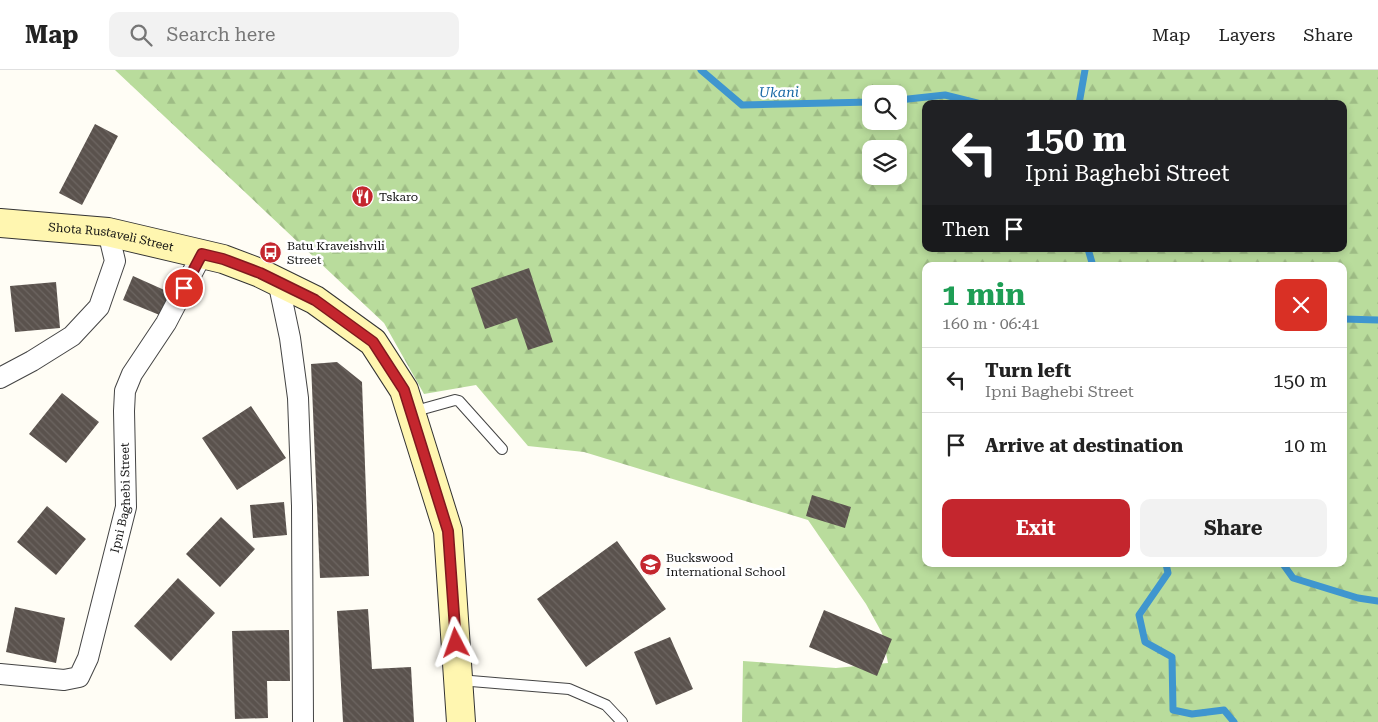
<!DOCTYPE html>
<meta charset="utf-8">
<style>
body{margin:0;font-family:"Roboto Serif",serif;background:#f2f2f2;color:#222;height:100vh;display:flex;flex-direction:column;font-size:19px;white-space:nowrap}
*{box-sizing:border-box;margin:0}
p{font-size:16px;color:#767676}
.icon{flex:none;width:28px;height:28px;fill:none;stroke:currentColor;stroke-width:2;stroke-linecap:round;stroke-linejoin:round}
.map{position:relative;flex:1;overflow:hidden}
.drawer{position:absolute;left:922px;top:192px;width:425px;height:305px;display:flex;flex-direction:column;background:#fff;border-radius:10px;box-shadow:0 2px 8px #0003}
.drawer>*{flex:none}
.banner{position:absolute;left:922px;top:30px;width:425px;height:152px;border-radius:10px;box-shadow:0 2px 8px #0003;background:#202124;color:#fff;overflow:hidden}
.buttons{position:absolute;left:862px;top:15px;display:grid;gap:10px}
.buttons a{display:grid;place-items:center;width:45px;height:45px;border-radius:10px;background:#fff;box-shadow:0 2px 8px #0003;font-size:25px}
.pin{position:absolute;display:grid;place-items:center;width:42px;height:42px;color:#fff;margin:-21px;border:2px solid #fff;border-radius:50%;box-shadow:0 1px 5px #0007}
.me{position:absolute;width:55px;margin:-28px;rotate:356deg;stroke-linejoin:round;filter:drop-shadow(0 0 4px #0008)}
.turn{display:flex;align-items:center;gap:18px;height:105px;padding:0 20px;font-size:22px}
.turn .icon{width:65px;height:65px;stroke-width:2.5}
.turn b{display:block;font-size:35px;line-height:42px}
.then{display:flex;align-items:center;height:48px;padding:0 20px;background:#0003;gap:10px;font-size:19px}
.round{display:grid;place-items:center;flex:none;width:52px;height:52px;border-radius:10px;background:#f2f2f2}
.summary{display:flex;align-items:center;justify-content:space-between;height:85px;padding:0 20px}
h1{font-size:30px;font-weight:700;line-height:38px;color:#1e9e55}
.action{display:flex;gap:10px;margin-top:auto;padding:10px 20px}
.action a{flex:1;height:58px;border-radius:10px;background:#c4262e;color:#fff;font-size:20px;font-weight:700;line-height:58px;text-align:center}
.action a+a{background:#f2f2f2;color:#222}
ul{padding:0;list-style:none}
li{display:flex;align-items:center;gap:15px;height:65px;padding:0 20px;border-top:1px solid #e0e0e0}
li div{flex:1}
li b{display:block;font-size:19px}
li em{font-style:normal}
header{display:flex;align-items:center;gap:30px;box-sizing:border-box;height:70px;padding:0 25px;background:#fff;border-bottom:1px solid #e0e0e0}
header strong{font-size:24px}
nav{display:flex;gap:28px;margin-inline-start:auto;font-size:18px}
.search{width:350px;height:45px;background:#f2f2f2;display:flex;align-items:center;gap:12px;box-sizing:border-box;padding:0 18px;border-radius:10px;color:#767676;font-size:19px}
.map>svg:first-child{display:block}
.forest{fill:url(#forest-firs);fill-rule:evenodd}
.lines{fill:none;stroke-linecap:round;stroke-linejoin:round}
.stream{stroke:#3f96cf;stroke-width:7}
.building{fill:url(#building-back-hatch)}
.lane-casing{stroke:#444;stroke-width:12}
.street-casing{stroke:#444;stroke-width:22}
.secondary-casing{stroke:#333;stroke-width:30}
.lane{stroke:#fff;stroke-width:10}
.street{stroke:#fff;stroke-width:20}
.secondary{stroke:#fff6b0;stroke-width:28}
.route-casing{stroke:#7f191e;stroke-width:12}
.route{stroke:#c4262e;stroke-width:9}
.labels{text-anchor:middle;stroke-width:5;stroke-linejoin:round;paint-order:stroke}
.poi-label{font-size:12px;fill:#111;stroke:#fff;text-anchor:start}
.street-label{font-size:12px;fill:#111;stroke:#fff}
.water-label{font-size:14px;font-style:italic;fill:#1768a6;stroke:#fff}
</style>
<header>
<strong>Map</strong>
<div class="search"><svg class="icon" aria-label="search" viewBox="0 0 24 24"><circle cx="10" cy="10" r="6"/><path d="M15 15l6 6"/></svg>Search here</div>
<nav><a>Map</a><a>Layers</a><a>Share</a></nav>
</header>
<div class="map">
<svg width="1378" height="652" viewBox="0 0 1378 652">
<defs>
<pattern id="forest-firs" width="22" height="20" patternUnits="userSpaceOnUse" patternTransform="scale(1.25)"><rect width="22" height="20" fill="#b9dc9c"/><path d="M5 1l3.5 6h-7zM16 11l3.5 6h-7z" fill="#9ebc85"/></pattern>
<pattern id="building-back-hatch" width="6" height="6" patternUnits="userSpaceOnUse" patternTransform="scale(1.25)"><rect width="6" height="6" fill="#5a524d"/><path d="M-1 5l2 2M0 0l6 6M5-1l2 2" fill="none" stroke="#6d6662"/></pattern>
</defs>
<rect width="100%" height="100%" fill="#fffdf5"/>
<path class="forest" d="M 115,0 L 1378,0 L 1378,652 L 742,652 L 743,591 L 836,598 L 888,593 L 882,563 L 866,534 L 808,450 L 584,382 L 528,376 L 476,315 L 424,324 L 384,253 ZM 871,24 L 899,24 L 899,51 L 871,51 ZM 926,34 L 1344,34 L 1344,179 L 926,179 ZM 871,79 L 899,79 L 899,106 L 871,106 ZM 926,196 L 1344,196 L 1344,494 L 926,494 Z"/>
<g class="lines">
<path class="stream" d="M 701,0 L 742,35 L 871,32
M 899,30 L 945,25 L 981,34
M 1079,34 L 1085,0
M 1088,179 L 1093,196
M 1344,249 L 1378,250
M 1166,494 L 1168,503 L 1139,545 L 1145,572 L 1172,587 L 1173,640 L 1192,644 L 1224,640 L 1234,652
M 1283,494 L 1293,508 L 1358,528 L 1378,531"/>
</g>
<path class="building" d="M 95,54 L 118,66 L 82,135 L 59,123 Z
M 529,198 L 553,272 L 528,280 L 517,248 L 485,259 L 471,218 Z
M 133,206 L 171,223 L 162,246 L 123,230 Z
M 56,212 L 60,258 L 15,262 L 10,216 Z
M 337,292 L 362,312 L 369,506 L 320,508 L 311,294 Z
M 62,323 L 99,352 L 66,393 L 29,364 Z
M 251,336 L 286,388 L 237,420 L 202,368 Z
M 812,425 L 851,437 L 845,458 L 806,446 Z
M 284,432 L 287,465 L 253,468 L 250,435 Z
M 47,436 L 86,469 L 56,505 L 17,472 Z
M 221,447 L 255,479 L 220,517 L 186,484 Z
M 617,471 L 666,539 L 586,597 L 537,529 Z
M 178,508 L 215,543 L 171,591 L 134,556 Z
M 15,537 L 65,548 L 56,593 L 6,582 Z
M 368,539 L 372,599 L 411,597 L 414,652 L 343,652 L 337,541 Z
M 824,540 L 892,569 L 877,606 L 809,577 Z
M 289,560 L 290,611 L 267,611 L 268,648 L 235,649 L 232,561 Z
M 670,567 L 693,619 L 656,635 L 634,582 Z"/>
<g class="lines">
<defs>
<path id="lane" d="M 412,342 L 455,330 L 459,331 L 502,379
M 459,610 L 569,619 L 606,635 L 622,652"/>
<g id="street">
<path d="M 278,211 L 290,268 L 298,328 L 302,436 L 303,652"/>
<path d="M 0,308 L 32,291 L 72,266 L 99,237 L 115,191 L 108,162"/>
<path id="s1" d="M 0,604 L 64,610 L 79,607 L 88,588 L 126,437 L 124,341 L 125,321 L 132,304 L 166,253 L 202,184"/>
</g>
<g id="secondary">
<path id="s2" d="M 0,153 L 108,162 L 223,189 L 260,203 L 315,230 L 373,272 L 404,320 L 448,461 L 461,652"/>
</g>
</defs>
<use href="#lane" class="lane-casing"/>
<use href="#street" class="street-casing"/>
<use href="#secondary" class="secondary-casing"/>
<use href="#lane" class="lane"/>
<use href="#street" class="street"/>
<use href="#secondary" class="secondary"/>
</g>
<g class="lines">
<defs>
<path id="route" d="M 184,218 L 202,184 L 223,189 L 260,203 L 315,230 L 373,272 L 404,320 L 448,461 L 456,573"/>
</defs>
<use href="#route" class="route-casing"/>
<use href="#route" class="route"/>
</g>
<defs>
<symbol id="restaurant-disc" viewBox="-11 -11 22 22"><circle r="9.5" fill="#c4262e" stroke="#fff"/><path d="M-5-6h1v4h1v-4h1v4h1v-4h1v5L-1.5 .5V6h-2V.5L-5-1ZM5-6V6H3V1.5H1.5Q1.5-4 5-6Z" fill="#fff"/></symbol>
<symbol id="bus-disc" viewBox="-11 -11 22 22"><circle r="9.5" fill="#c4262e" stroke="#fff"/><path d="M-5-6H5V4H4V6H2V4H-2V6H-4V4H-5ZM-3.5-4V0h7V-4ZM-3.5 1.2v1.5H-2V1.2ZM2 1.2v1.5H3.5V1.2Z" fill="#fff"/></symbol>
<symbol id="school-disc" viewBox="-11 -11 22 22"><circle r="9.5" fill="#c4262e" stroke="#fff"/><path d="M0-5L7-2L0 1L-7-2ZM-4 1L0 2.5L4 1V4Q0 6-4 4Z" fill="#fff"/></symbol>
</defs>
<g fill-rule="evenodd">
<use href="#restaurant-disc" x="350" y="114" width="25" height="25"/>
<use href="#bus-disc" x="258" y="170" width="25" height="25"/>
<use href="#school-disc" x="638" y="482" width="25" height="25"/>
</g>
<g class="labels">
<g class="poi-label">
<text x="379" y="131">Tskaro</text>
<text x="287" y="180">Batu Kraveishvili<tspan x="287" dy="14">Street</tspan></text>
<text x="666" y="492">Buckswood<tspan x="666" dy="14">International School</tspan></text>
</g>
<g class="street-label">
<text dy="4" stroke="none"><textPath href="#s2" startOffset="112">Shota Rustaveli Street</textPath></text>
<text dy="4" stroke="none"><textPath href="#s1" startOffset="265">Ipni Baghebi Street</textPath></text>
</g>
<g class="water-label">
<text transform="translate(779 22) rotate(-1)" y="5">Ukani</text>
</g>
</g>
</svg>
<div class="buttons">
<a><svg class="icon" aria-label="search" viewBox="0 0 24 24"><circle cx="10" cy="10" r="6"/><path d="M15 15l6 6"/></svg></a>
<a><svg class="icon" aria-label="layers" viewBox="0 0 24 24"><path d="M12 4l9 5-9 5-9-5zM3 14l9 5 9-5"/></svg></a>
</div>
<div class="pin" style="left:184px;top:218px;background:#d93025"><svg class="icon" aria-label="arrive" viewBox="0 0 24 24"><path d="M6 21V4h12l-3 4 3 4H6"/></svg></div>
<svg class="me" style="left:456px;top:573px" viewBox="-20 -20 40 40"><path d="M0-17L14 15 0 8-14 15z" fill="#c4262e" stroke="#fff" stroke-width="4"/></svg>
<div class="banner">
<div class="turn"><svg class="icon" aria-label="left" viewBox="0 0 24 24"><path d="M17 20v-9H6M10 6l-5 5 5 5"/></svg><div><b>150 m</b>Ipni Baghebi Street</div></div>
<div class="then">Then<svg class="icon" aria-label="arrive" viewBox="0 0 24 24"><path d="M6 21V4h12l-3 4 3 4H6"/></svg></div>
</div>
<section class="drawer">
<div class="summary"><div><h1>1 min</h1><p>160 m · 06:41</p></div><a class="round" style="background:#d93025;color:#fff"><svg class="icon" aria-label="close" viewBox="0 0 24 24"><path d="M6 6l12 12M18 6L6 18"/></svg></a></div>
<ul>
<li><svg class="icon" aria-label="left" viewBox="0 0 24 24"><path d="M17 20v-9H6M10 6l-5 5 5 5"/></svg><div><b>Turn left</b><p>Ipni Baghebi Street</p></div><em>150 m</em></li>
<li><svg class="icon" aria-label="arrive" viewBox="0 0 24 24"><path d="M6 21V4h12l-3 4 3 4H6"/></svg><div><b>Arrive at destination</b></div><em>10 m</em></li>
</ul>
<div class="action"><a>Exit</a><a>Share</a></div>
</section>
</div>
